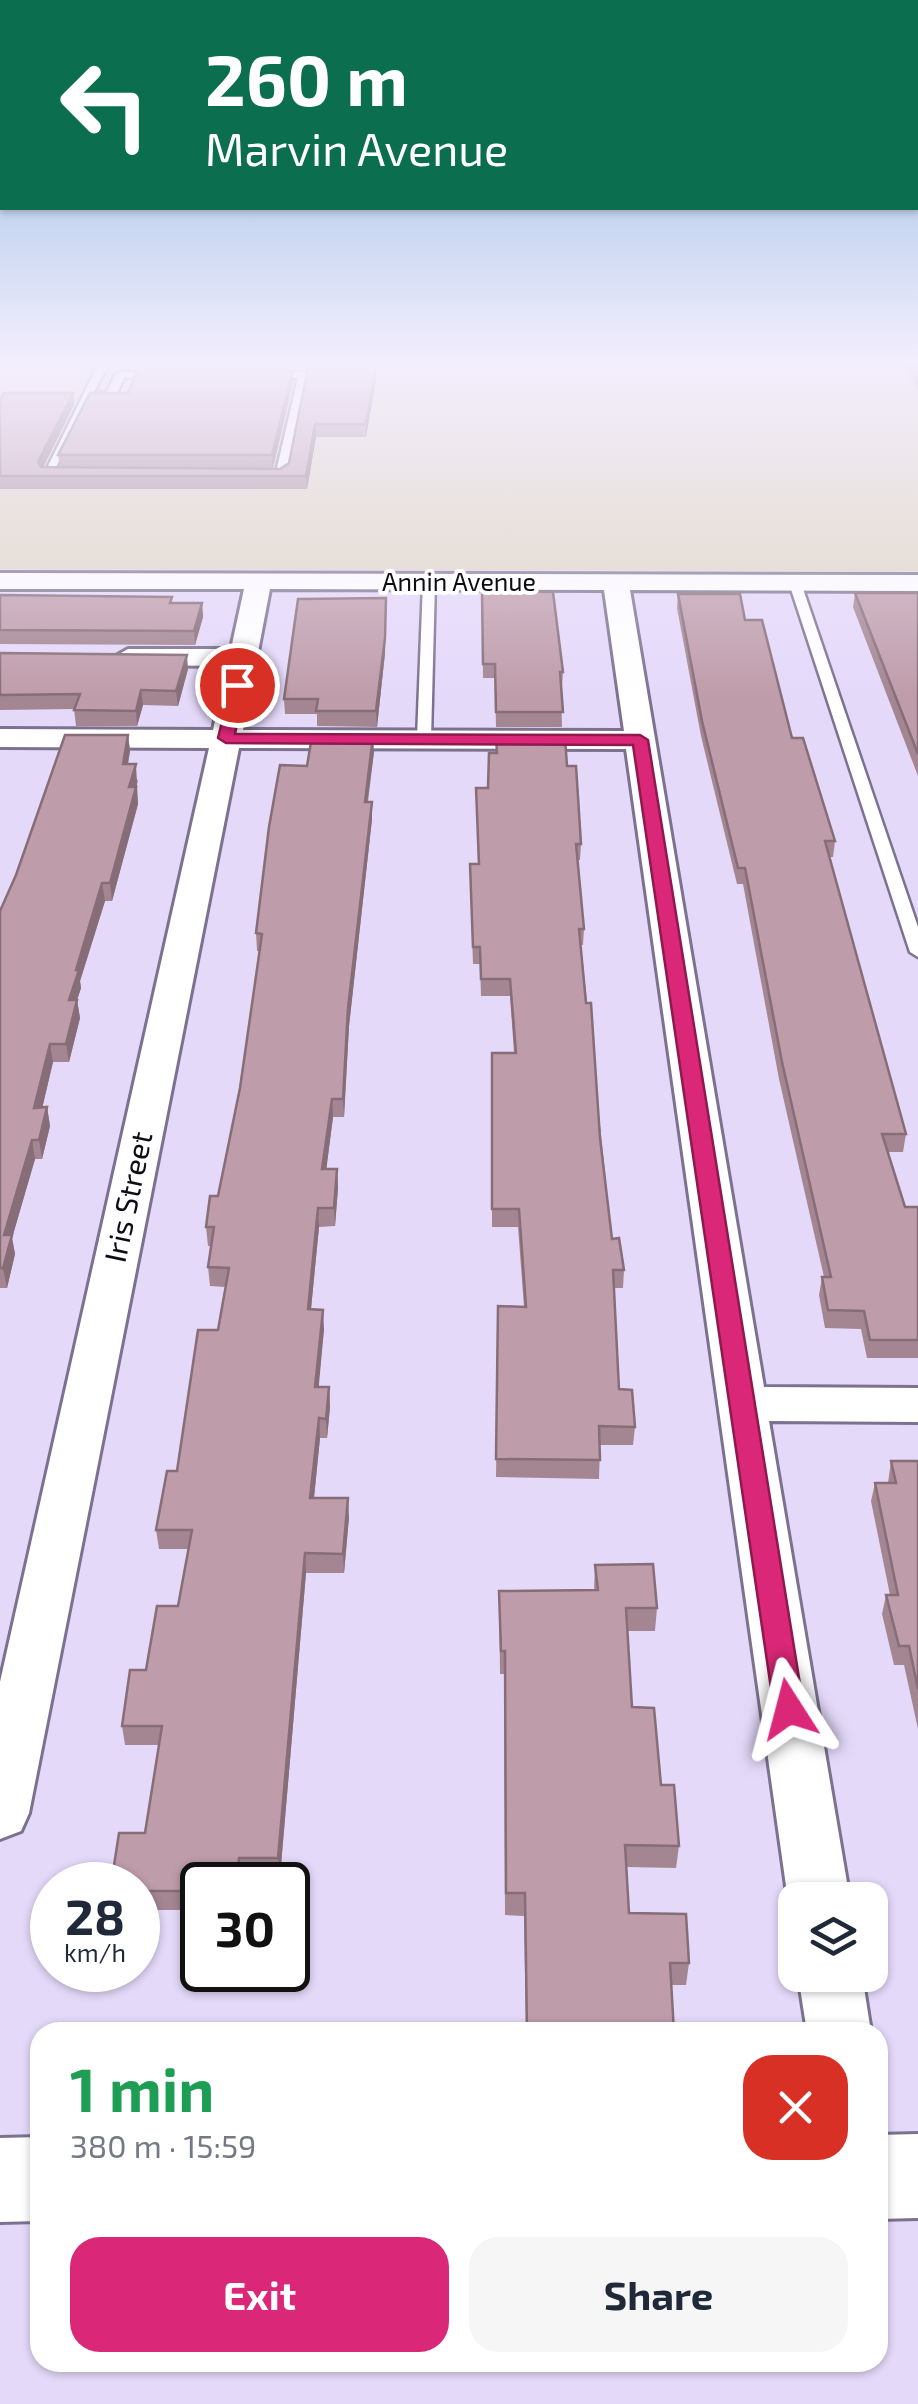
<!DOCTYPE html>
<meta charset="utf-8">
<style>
body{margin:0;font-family:"Exo 2",sans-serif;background:#f6f6f7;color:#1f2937;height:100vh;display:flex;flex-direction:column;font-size:38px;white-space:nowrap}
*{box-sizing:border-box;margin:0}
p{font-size:32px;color:#747a83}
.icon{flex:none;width:55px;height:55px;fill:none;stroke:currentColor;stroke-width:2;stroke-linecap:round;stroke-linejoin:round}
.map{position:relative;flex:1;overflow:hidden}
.drawer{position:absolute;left:30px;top:2022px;width:858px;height:350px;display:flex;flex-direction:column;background:#fff;border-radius:30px;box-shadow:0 2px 8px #0004}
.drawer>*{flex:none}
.banner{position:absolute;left:0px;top:0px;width:920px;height:210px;box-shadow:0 2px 8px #0004;background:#0b6e4f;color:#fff;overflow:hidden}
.controls{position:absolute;left:778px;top:1882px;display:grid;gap:20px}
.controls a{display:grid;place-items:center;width:110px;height:110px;border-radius:20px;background:#fff;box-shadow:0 2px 8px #0004;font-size:50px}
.speed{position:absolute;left:30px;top:1862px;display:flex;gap:20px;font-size:50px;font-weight:700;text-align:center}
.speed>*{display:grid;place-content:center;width:130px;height:130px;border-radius:50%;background:#fff;box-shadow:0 2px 8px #0004;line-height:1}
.speed small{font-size:25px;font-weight:400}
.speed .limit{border:5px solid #111;border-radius:15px;background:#fff;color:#111}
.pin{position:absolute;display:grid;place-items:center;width:85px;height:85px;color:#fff;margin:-42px;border:5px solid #fff;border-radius:50%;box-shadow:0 2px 10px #0007}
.me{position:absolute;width:110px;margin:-55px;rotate:351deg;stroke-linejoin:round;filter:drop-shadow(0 0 8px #0008)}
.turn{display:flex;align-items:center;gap:35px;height:210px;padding:0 40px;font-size:45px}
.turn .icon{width:130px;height:130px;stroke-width:2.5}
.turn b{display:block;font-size:70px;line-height:85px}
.round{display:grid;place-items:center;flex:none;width:105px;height:105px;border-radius:30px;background:#f6f6f7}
.summary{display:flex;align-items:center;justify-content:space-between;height:170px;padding:0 40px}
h1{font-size:60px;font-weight:700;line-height:75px;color:#1e9e55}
.action{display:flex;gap:20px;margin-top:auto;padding:20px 40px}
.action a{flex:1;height:115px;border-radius:30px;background:#db2777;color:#fff;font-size:40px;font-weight:700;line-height:115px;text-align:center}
.action a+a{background:#f6f6f7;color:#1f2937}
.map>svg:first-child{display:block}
.industrial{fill:#dfd5c0}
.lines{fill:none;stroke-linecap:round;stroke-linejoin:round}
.service-casing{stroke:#7c728f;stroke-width:5}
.minor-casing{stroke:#7c728f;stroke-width:6}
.tertiary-casing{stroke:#7c728f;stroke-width:6}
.service{fill:#fff;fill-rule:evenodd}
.minor{fill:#fff;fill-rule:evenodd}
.tertiary{fill:#fff;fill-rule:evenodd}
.wall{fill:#a48692}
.shaded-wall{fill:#866d77}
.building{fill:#bf9caa;stroke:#866d77;stroke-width:2.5}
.route{fill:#db2777;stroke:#8e194d;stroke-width:2.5}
.labels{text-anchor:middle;stroke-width:8;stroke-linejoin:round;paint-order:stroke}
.far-street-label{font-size:25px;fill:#0f0b16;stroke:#fff}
.street-label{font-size:30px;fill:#0f0b16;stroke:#fff}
</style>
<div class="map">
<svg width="918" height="2404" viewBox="0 0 918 2404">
<rect width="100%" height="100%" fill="#e5d9fa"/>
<path class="industrial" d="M 0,361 L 918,361 L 918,571 L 0,569 Z"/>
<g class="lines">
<defs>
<path id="service" d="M 100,361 L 110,361 L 94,392 L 107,392 L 115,375 L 120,372 L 161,372 L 166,375 L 161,378 L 124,378 L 115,397 L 91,398 L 54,471 L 67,474 L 62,477 L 43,476 Z
M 303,372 L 308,375 L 286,475 L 281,478 L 262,477 L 262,473 L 276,472 L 298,378 L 265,375 L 270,372 Z
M 429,578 L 435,582 L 431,739 L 424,743 L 417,739 L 423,582 Z
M 791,580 L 801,583 L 918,927 L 918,957 L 910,952 L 789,583 Z"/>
<path id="minor" d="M 0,573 L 918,575 L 918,591 L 630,590 L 764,1387 L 918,1388 L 918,1422 L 769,1421 L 850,1900 L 795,1900 L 795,1915 L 788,1900 L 626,749 L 239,748 L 29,1813 L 21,1831 L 0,1839 L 0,1682 L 209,748 L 0,747 L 0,729 L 213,730 L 227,666 L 128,665 L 114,657 L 128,649 L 231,649 L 244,589 L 0,589 ZM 270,589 L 604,590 L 624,731 L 243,730 Z
M 798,1975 L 862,1975 L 871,2032 L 807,2032 Z"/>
<path id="tertiary" d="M 918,2134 L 918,2218 L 878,2219 L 878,2135 Z
M 40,2137 L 40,2221 L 0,2222 L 0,2138 Z"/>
</defs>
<use href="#service" class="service-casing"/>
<use href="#minor" class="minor-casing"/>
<use href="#tertiary" class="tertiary-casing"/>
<use href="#service" class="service"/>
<use href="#minor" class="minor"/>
<use href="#tertiary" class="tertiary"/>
</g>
<path class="wall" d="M 901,361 L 918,361 L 918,390 Z
M 308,368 L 376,368 L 376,380 L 366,437 L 316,437 L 307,489 L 0,489 L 0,400 L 73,393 L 74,405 L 43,467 L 60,467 L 58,455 L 128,393 L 293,382 L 273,468 L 280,469 L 289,463 Z
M 482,591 L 563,672 L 562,687 L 561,687 L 562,727 L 496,727 L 495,678 L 483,678 Z
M 855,593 L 918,593 L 918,776 L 853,607 Z
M 678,594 L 745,620 L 835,841 L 833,857 L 829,857 L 906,1134 L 903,1152 L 888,1152 L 905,1207 L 918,1207 L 918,1358 L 867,1358 L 861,1329 L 825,1328 L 819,1295 L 822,1277 L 824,1277 L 779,1079 L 743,884 L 737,884 L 701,736 L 677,608 Z
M 0,595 L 172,597 L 172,603 L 202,603 L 203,617 L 195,645 L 0,644 Z
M 0,653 L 188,669 L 178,706 L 143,705 L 137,726 L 76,726 L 74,709 L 0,710 Z
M 385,653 L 377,727 L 317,726 L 317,714 L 285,714 L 284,699 Z
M 128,735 L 130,751 L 128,764 L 138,781 L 136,787 L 138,804 L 112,901 L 105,901 L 80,981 L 81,988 L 77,1000 L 80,1018 L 69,1062 L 53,1062 L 42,1108 L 47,1107 L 50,1126 L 42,1159 L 35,1159 L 12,1238 L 15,1254 L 7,1288 L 0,1288 L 0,911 Z
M 374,752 L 368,802 L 372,819 L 349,1026 L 344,1117 L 333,1117 L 326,1169 L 337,1169 L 338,1188 L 335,1226 L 319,1227 L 311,1309 L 324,1329 L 318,1387 L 329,1387 L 330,1407 L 327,1438 L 320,1438 L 314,1498 L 349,1517 L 344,1573 L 306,1573 L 280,1877 L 242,1877 L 241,1885 L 202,1885 L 202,1910 L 138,1910 L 138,1885 L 159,1745 L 125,1745 L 122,1726 L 146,1670 L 178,1606 L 189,1549 L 159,1549 L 156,1530 L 177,1471 L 218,1330 L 225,1287 L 210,1286 L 208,1267 L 212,1246 L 208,1246 L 206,1227 L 218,1196 L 240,1088 L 259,951 L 257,951 L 256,933 L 307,766 Z
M 496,753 L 567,766 L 581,844 L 580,860 L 577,860 L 584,929 L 583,945 L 581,945 L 612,1239 L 624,1270 L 623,1288 L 614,1288 L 619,1389 L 635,1427 L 633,1445 L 600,1445 L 599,1479 L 496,1477 L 498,1306 L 524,1307 L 518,1227 L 492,1227 L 492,1053 L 514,1053 L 510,996 L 481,996 L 480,964 L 473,964 L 470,880 L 478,864 L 476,788 L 488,788 Z
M 891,1461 L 918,1461 L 918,1729 L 904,1665 L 894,1665 L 882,1614 L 886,1595 L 890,1595 L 871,1501 L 875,1483 L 888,1483 Z
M 595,1565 L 657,1608 L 655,1631 L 627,1631 L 632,1707 L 661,1785 L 679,1846 L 676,1868 L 627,1867 L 629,1913 L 689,1963 L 686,1985 L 671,1985 L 674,2032 L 526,2032 L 524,1916 L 505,1915 L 504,1674 L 500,1674 L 499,1591 L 594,1590 Z"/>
<path class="shaded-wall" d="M 376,368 L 376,380 L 366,437 L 366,424 Z
M 293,370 L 293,382 L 273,468 L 272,455 Z
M 73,393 L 74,405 L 40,474 L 38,462 Z
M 315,424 L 316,437 L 307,489 L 306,476 Z
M 386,598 L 385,653 L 377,727 L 376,711 Z
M 202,603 L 203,617 L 195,645 L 194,631 Z
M 187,655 L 188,669 L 178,706 L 176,691 Z
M 141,690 L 143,705 L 137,726 L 136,711 Z
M 128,735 L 130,751 L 125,780 L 123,764 Z
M 373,736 L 374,752 L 365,818 L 365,802 Z
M 136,764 L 138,804 L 112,901 L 110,883 L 129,787 Z
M 372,802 L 372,819 L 349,1026 L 344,1117 L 343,1099 L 348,1008 Z
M 102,883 L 105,901 L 80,981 L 81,988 L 77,1000 L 80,1018 L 69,1062 L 66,1044 L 69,1000 L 76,970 Z
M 50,1044 L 53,1062 L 38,1126 L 34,1108 Z
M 332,1099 L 333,1117 L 324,1188 L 322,1169 Z
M 47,1107 L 50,1126 L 42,1159 L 39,1140 Z
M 32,1140 L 35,1159 L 12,1238 L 15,1254 L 7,1288 L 3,1268 L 4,1235 Z
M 337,1169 L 338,1188 L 335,1226 L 334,1208 Z
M 318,1208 L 319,1227 L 309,1329 L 308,1309 Z
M 323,1310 L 324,1329 L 317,1406 L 315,1387 Z
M 329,1387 L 330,1407 L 327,1438 L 326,1419 Z
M 319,1418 L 320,1438 L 312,1517 L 310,1498 Z
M 348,1498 L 349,1517 L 344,1573 L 343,1554 Z
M 305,1553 L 306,1573 L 280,1877 L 278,1858 Z
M 239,1858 L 242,1877 L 241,1885 L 237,1885 Z"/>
<path class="building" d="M 911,361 L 918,361 L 918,371 Z
M 308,368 L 376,368 L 366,424 L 315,424 L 306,476 L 0,476 L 0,400 L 4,393 L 73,393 L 38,462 L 41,467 L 280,469 L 289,463 Z
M 138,370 L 293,370 L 272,455 L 58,455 L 90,393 L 128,393 Z
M 482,591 L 553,592 L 563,672 L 560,672 L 563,712 L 496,712 L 495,664 L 483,664 Z
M 855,593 L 918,593 L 918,754 Z
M 678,594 L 740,594 L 745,620 L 762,620 L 792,738 L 803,738 L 835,841 L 825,841 L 906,1134 L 882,1134 L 905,1207 L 918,1207 L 918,1340 L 870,1340 L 864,1311 L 828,1310 L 822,1277 L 831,1277 L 782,1062 L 745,868 L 738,868 L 702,721 Z
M 0,595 L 172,597 L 170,603 L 202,603 L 194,631 L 0,630 Z
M 386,598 L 385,638 L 376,711 L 316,711 L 318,699 L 284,699 L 298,599 Z
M 0,653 L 187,655 L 176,691 L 141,690 L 136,711 L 74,710 L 80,694 L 0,695 Z
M 65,735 L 128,735 L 123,764 L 136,764 L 129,787 L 136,787 L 110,883 L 102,883 L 76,970 L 79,970 L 69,1000 L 77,1000 L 66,1044 L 50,1044 L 34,1108 L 47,1107 L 39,1140 L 32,1140 L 4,1235 L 12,1235 L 3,1268 L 0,1268 L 0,911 L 16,875 Z
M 312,736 L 373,736 L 365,802 L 372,802 L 348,1008 L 343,1099 L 332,1099 L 322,1169 L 337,1169 L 334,1208 L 318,1208 L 308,1309 L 323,1310 L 315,1387 L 329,1387 L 326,1419 L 319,1418 L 310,1498 L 348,1498 L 343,1554 L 305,1553 L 278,1858 L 239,1858 L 237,1885 L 202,1885 L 202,1891 L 138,1891 L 138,1885 L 111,1885 L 119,1833 L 145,1833 L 162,1726 L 122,1726 L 130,1670 L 146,1670 L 157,1606 L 178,1606 L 192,1530 L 156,1530 L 167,1471 L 177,1471 L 198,1330 L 218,1330 L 229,1268 L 208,1267 L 214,1227 L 206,1227 L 210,1196 L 218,1196 L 240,1088 L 262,934 L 256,933 L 269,827 L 280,765 L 307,766 Z
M 496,737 L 565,737 L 567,766 L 576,766 L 581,844 L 576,844 L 584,929 L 579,929 L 586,1003 L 591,1003 L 600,1138 L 612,1239 L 619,1238 L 624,1270 L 613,1270 L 619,1389 L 632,1390 L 635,1427 L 599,1426 L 600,1460 L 496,1459 L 498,1306 L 526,1307 L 519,1209 L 492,1209 L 492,1053 L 516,1053 L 510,979 L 481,979 L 480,947 L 473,947 L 470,864 L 479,864 L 476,788 L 488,788 L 489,753 L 497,753 Z
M 891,1461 L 918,1461 L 918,1689 L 909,1646 L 899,1646 L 886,1595 L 898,1595 L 875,1483 L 896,1483 Z
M 653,1564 L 657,1608 L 626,1608 L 632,1707 L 654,1708 L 661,1785 L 674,1785 L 679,1846 L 625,1845 L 629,1913 L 686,1914 L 689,1963 L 670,1963 L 674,2032 L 527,2032 L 525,1893 L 506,1893 L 505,1651 L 501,1651 L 499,1591 L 598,1590 L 595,1565 Z"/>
<linearGradient id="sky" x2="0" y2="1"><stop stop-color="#87b2dc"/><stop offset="0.52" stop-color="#f3eefd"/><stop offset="1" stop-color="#f3eefd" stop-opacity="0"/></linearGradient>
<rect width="918" height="697" fill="url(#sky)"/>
<path class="route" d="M 232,681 L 245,685 L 235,734 L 640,735 L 648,740 L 804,1709 L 800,1718 L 789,1722 L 778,1718 L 774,1709 L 633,745 L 226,743 L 218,738 Z"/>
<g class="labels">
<g class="far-street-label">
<text x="459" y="591">Annin Avenue</text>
</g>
<g class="street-label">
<text transform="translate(129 1197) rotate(-78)" y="10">Iris Street</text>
</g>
</g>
</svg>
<div class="controls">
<a><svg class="icon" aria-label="layers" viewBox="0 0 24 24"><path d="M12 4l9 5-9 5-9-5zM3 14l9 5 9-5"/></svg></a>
</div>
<div class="speed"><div>28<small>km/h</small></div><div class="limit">30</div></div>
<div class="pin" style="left:237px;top:685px;background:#d93025"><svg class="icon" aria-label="arrive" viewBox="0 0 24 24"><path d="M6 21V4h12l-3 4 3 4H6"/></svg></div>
<svg class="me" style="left:789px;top:1709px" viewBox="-20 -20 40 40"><path d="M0-17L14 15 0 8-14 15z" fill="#db2777" stroke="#fff" stroke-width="4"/></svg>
<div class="banner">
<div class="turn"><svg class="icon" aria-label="left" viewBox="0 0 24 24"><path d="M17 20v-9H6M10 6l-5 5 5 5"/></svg><div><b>260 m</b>Marvin Avenue</div></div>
</div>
<section class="drawer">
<div class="summary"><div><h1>1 min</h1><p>380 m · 15:59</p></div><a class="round" style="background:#d93025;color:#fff"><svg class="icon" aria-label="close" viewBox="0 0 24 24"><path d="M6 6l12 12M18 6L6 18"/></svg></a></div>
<div class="action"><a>Exit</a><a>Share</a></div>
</section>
</div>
